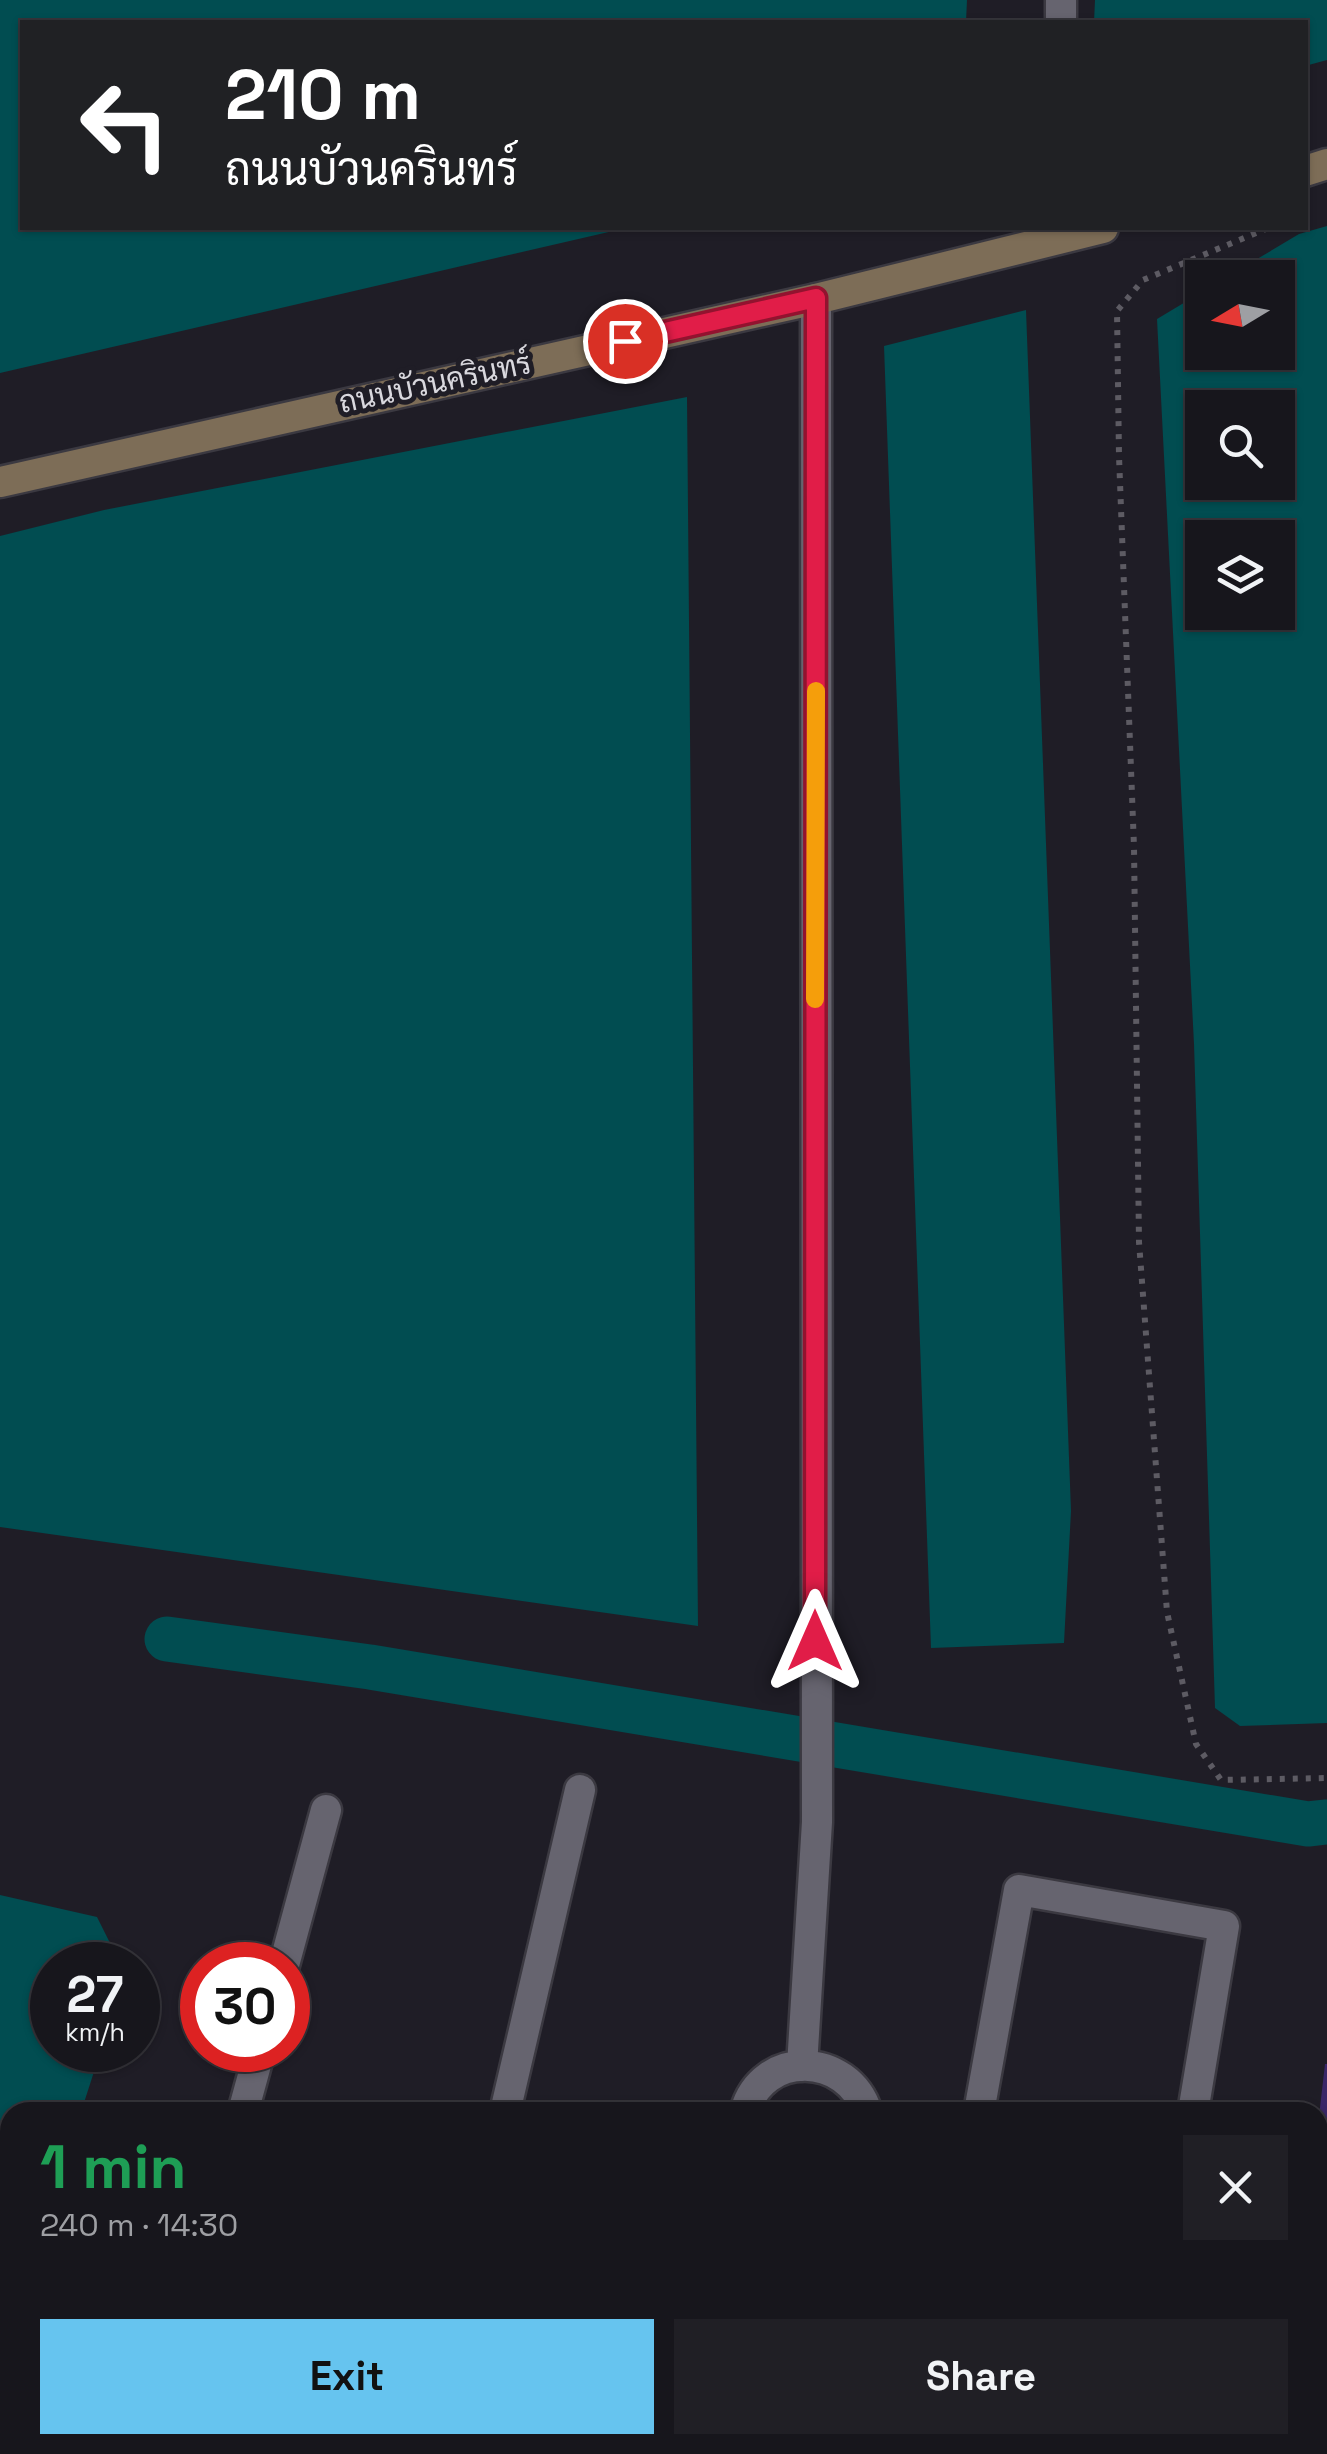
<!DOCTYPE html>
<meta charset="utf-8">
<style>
body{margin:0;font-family:"Space Grotesk",Sarabun,sans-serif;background:#201f25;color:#f1f3f6;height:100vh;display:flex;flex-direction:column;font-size:38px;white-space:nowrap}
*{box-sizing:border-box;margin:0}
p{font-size:32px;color:#9e9fa3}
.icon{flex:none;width:55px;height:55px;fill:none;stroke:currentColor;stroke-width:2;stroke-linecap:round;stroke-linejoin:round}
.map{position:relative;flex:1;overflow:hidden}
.sheet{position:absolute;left:0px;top:2102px;width:1328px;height:352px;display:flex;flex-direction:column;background:#17161c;border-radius:30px 30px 0 0;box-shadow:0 2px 8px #0004,0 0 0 2px #36353b}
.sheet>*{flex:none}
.top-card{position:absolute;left:20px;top:20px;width:1288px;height:210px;border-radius:0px;box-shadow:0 2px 8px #0004,0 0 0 2px #36353b;background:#202124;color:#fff;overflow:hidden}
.needle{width:65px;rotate:260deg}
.controls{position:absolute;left:1185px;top:260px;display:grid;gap:20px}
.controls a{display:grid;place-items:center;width:110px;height:110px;border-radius:0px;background:#17161c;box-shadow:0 2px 8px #0004,0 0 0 2px #36353b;font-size:50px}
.speed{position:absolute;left:30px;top:1942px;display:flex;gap:20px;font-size:50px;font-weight:700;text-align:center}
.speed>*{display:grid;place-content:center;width:130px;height:130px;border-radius:50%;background:#17161c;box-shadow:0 2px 8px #0004,0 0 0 2px #36353b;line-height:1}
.speed small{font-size:25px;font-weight:400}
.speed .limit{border:15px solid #d22;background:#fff;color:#111}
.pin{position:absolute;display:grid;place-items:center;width:85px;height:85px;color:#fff;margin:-42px;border:5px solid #fff;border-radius:50%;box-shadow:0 2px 10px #0007}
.me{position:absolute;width:110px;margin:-55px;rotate:0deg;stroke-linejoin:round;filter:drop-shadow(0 0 8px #0008)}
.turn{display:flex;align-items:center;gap:35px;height:210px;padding:0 40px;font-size:45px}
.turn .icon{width:130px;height:130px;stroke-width:2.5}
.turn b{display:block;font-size:70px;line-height:85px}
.round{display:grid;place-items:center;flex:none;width:105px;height:105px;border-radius:0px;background:#201f25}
.overview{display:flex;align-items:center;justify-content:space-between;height:170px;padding:0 40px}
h1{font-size:60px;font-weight:700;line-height:75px;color:#1e9e55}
.button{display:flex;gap:20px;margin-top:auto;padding:20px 40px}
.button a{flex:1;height:115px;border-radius:0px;background:#66c4ef;color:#111;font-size:40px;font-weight:700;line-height:115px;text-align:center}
.button a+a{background:#201f25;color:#f1f3f6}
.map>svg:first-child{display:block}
.water{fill:#014d51;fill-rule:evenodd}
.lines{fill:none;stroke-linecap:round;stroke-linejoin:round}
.canal{stroke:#014d51;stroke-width:45}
.building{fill:#392767}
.street-casing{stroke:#3b3941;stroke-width:35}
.secondary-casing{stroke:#3b3941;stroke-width:35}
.path{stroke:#5d5b63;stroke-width:6;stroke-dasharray:5 8;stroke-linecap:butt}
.street{stroke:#66646f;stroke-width:30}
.secondary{stroke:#7d6d57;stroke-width:30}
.route-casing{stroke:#92132f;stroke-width:25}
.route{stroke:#e11d48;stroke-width:18}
.slow{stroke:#f59e0b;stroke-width:18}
.labels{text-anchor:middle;stroke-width:10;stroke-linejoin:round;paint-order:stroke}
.street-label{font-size:30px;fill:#d9d8de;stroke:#1f1d26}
</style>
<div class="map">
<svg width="1327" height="2454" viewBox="0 0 1327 2454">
<rect width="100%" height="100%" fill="#1f1d26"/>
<path class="water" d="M 0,0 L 967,0 L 966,22 L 22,22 L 22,228 L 626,228 L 0,373 Z
M 1095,0 L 1327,0 L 1327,60 L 1305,66 L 1305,22 L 1094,22 Z
M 1327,226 L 1327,1723 L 1240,1726 L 1215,1708 L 1194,1044 L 1157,319 L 1202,292 L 1202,352 L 1278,352 L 1278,278 L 1227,277 L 1299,234 ZM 1202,408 L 1278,408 L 1278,482 L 1202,482 ZM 1202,538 L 1278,538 L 1278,612 L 1202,612 Z
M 1026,310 L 1071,1511 L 1064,1643 L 931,1648 L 884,346 Z
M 687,397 L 698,1626 L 0,1527 L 0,536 L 104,510 Z
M 0,1895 L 97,1917 L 121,1965 L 52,1965 L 52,2050 L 101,2050 L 81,2112 L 10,2112 L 10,2289 L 0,2310 Z"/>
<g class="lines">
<path class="canal" d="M 167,1639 L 370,1667 L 1308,1824 L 1327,1822"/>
</g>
<path class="building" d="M 1325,2064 L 1327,2064 L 1327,2126 L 1318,2125 Z
M 1318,2171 L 1327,2172 L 1327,2234 L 1318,2233 Z
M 1318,2243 L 1327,2245 L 1327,2306 L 1318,2305 Z
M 1318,2319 L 1327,2320 L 1327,2382 L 1318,2381 Z
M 1318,2403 L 1327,2404 L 1327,2454 L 1255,2454 L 1256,2445 L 1318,2445 Z"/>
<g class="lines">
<defs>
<path id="street" d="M 1061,22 L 1061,0
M 284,1965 L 326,1810
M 802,2066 L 817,1822 L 816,299
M 243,2112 L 260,2050
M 505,2112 L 580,1790
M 745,2112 C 762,2049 848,2052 867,2112
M 979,2112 L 1019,1890 L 1224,1926 L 1193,2112
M 1118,2445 L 1137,2450 L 1138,2445
M 150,2454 L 152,2445
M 423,2454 L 426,2445
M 675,2454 L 679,2445
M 957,2454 L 957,2445"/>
<path id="secondary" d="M 1305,171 L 1327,164
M 0,482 L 816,299 L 1103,228"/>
</defs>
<use href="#street" class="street-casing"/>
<use href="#secondary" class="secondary-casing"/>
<path class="path" d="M 1268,228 L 1143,280 L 1117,311 L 1119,456 L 1134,847 L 1139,1242 L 1167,1612 L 1196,1744 L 1221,1780 L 1327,1778"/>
<use href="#street" class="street"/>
<use href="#secondary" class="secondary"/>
</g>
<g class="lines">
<defs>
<path id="route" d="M 625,341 L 816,298 L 815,1641"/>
</defs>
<use href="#route" class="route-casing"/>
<use href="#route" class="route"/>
<path class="slow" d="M 815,999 L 816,691"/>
</g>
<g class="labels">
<g class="street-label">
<text transform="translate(435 383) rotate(-12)" y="10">ถนนบัวนครินทร์</text>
</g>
</g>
</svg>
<div class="controls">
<a><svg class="needle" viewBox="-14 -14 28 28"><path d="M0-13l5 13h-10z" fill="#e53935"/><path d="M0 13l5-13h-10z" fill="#9e9fa3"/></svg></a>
<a><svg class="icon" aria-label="search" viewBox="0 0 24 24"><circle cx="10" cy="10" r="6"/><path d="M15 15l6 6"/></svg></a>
<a><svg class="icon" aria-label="layers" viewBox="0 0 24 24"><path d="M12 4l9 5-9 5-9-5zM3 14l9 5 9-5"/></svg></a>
</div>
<div class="speed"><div>27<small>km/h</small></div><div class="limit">30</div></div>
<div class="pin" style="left:625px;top:341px;background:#d93025"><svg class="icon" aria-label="arrive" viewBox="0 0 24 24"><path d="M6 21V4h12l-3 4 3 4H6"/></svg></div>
<svg class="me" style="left:815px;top:1641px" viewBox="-20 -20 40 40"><path d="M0-17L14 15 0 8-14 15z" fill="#e11d48" stroke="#fff" stroke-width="4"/></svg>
<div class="top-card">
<div class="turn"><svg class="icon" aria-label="left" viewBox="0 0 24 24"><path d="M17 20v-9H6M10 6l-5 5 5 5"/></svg><div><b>210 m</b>ถนนบัวนครินทร์</div></div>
</div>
<section class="sheet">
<div class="overview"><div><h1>1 min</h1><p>240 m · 14:30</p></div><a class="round"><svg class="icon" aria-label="close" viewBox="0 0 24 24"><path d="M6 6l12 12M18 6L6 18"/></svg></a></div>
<div class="button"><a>Exit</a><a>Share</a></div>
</section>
</div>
